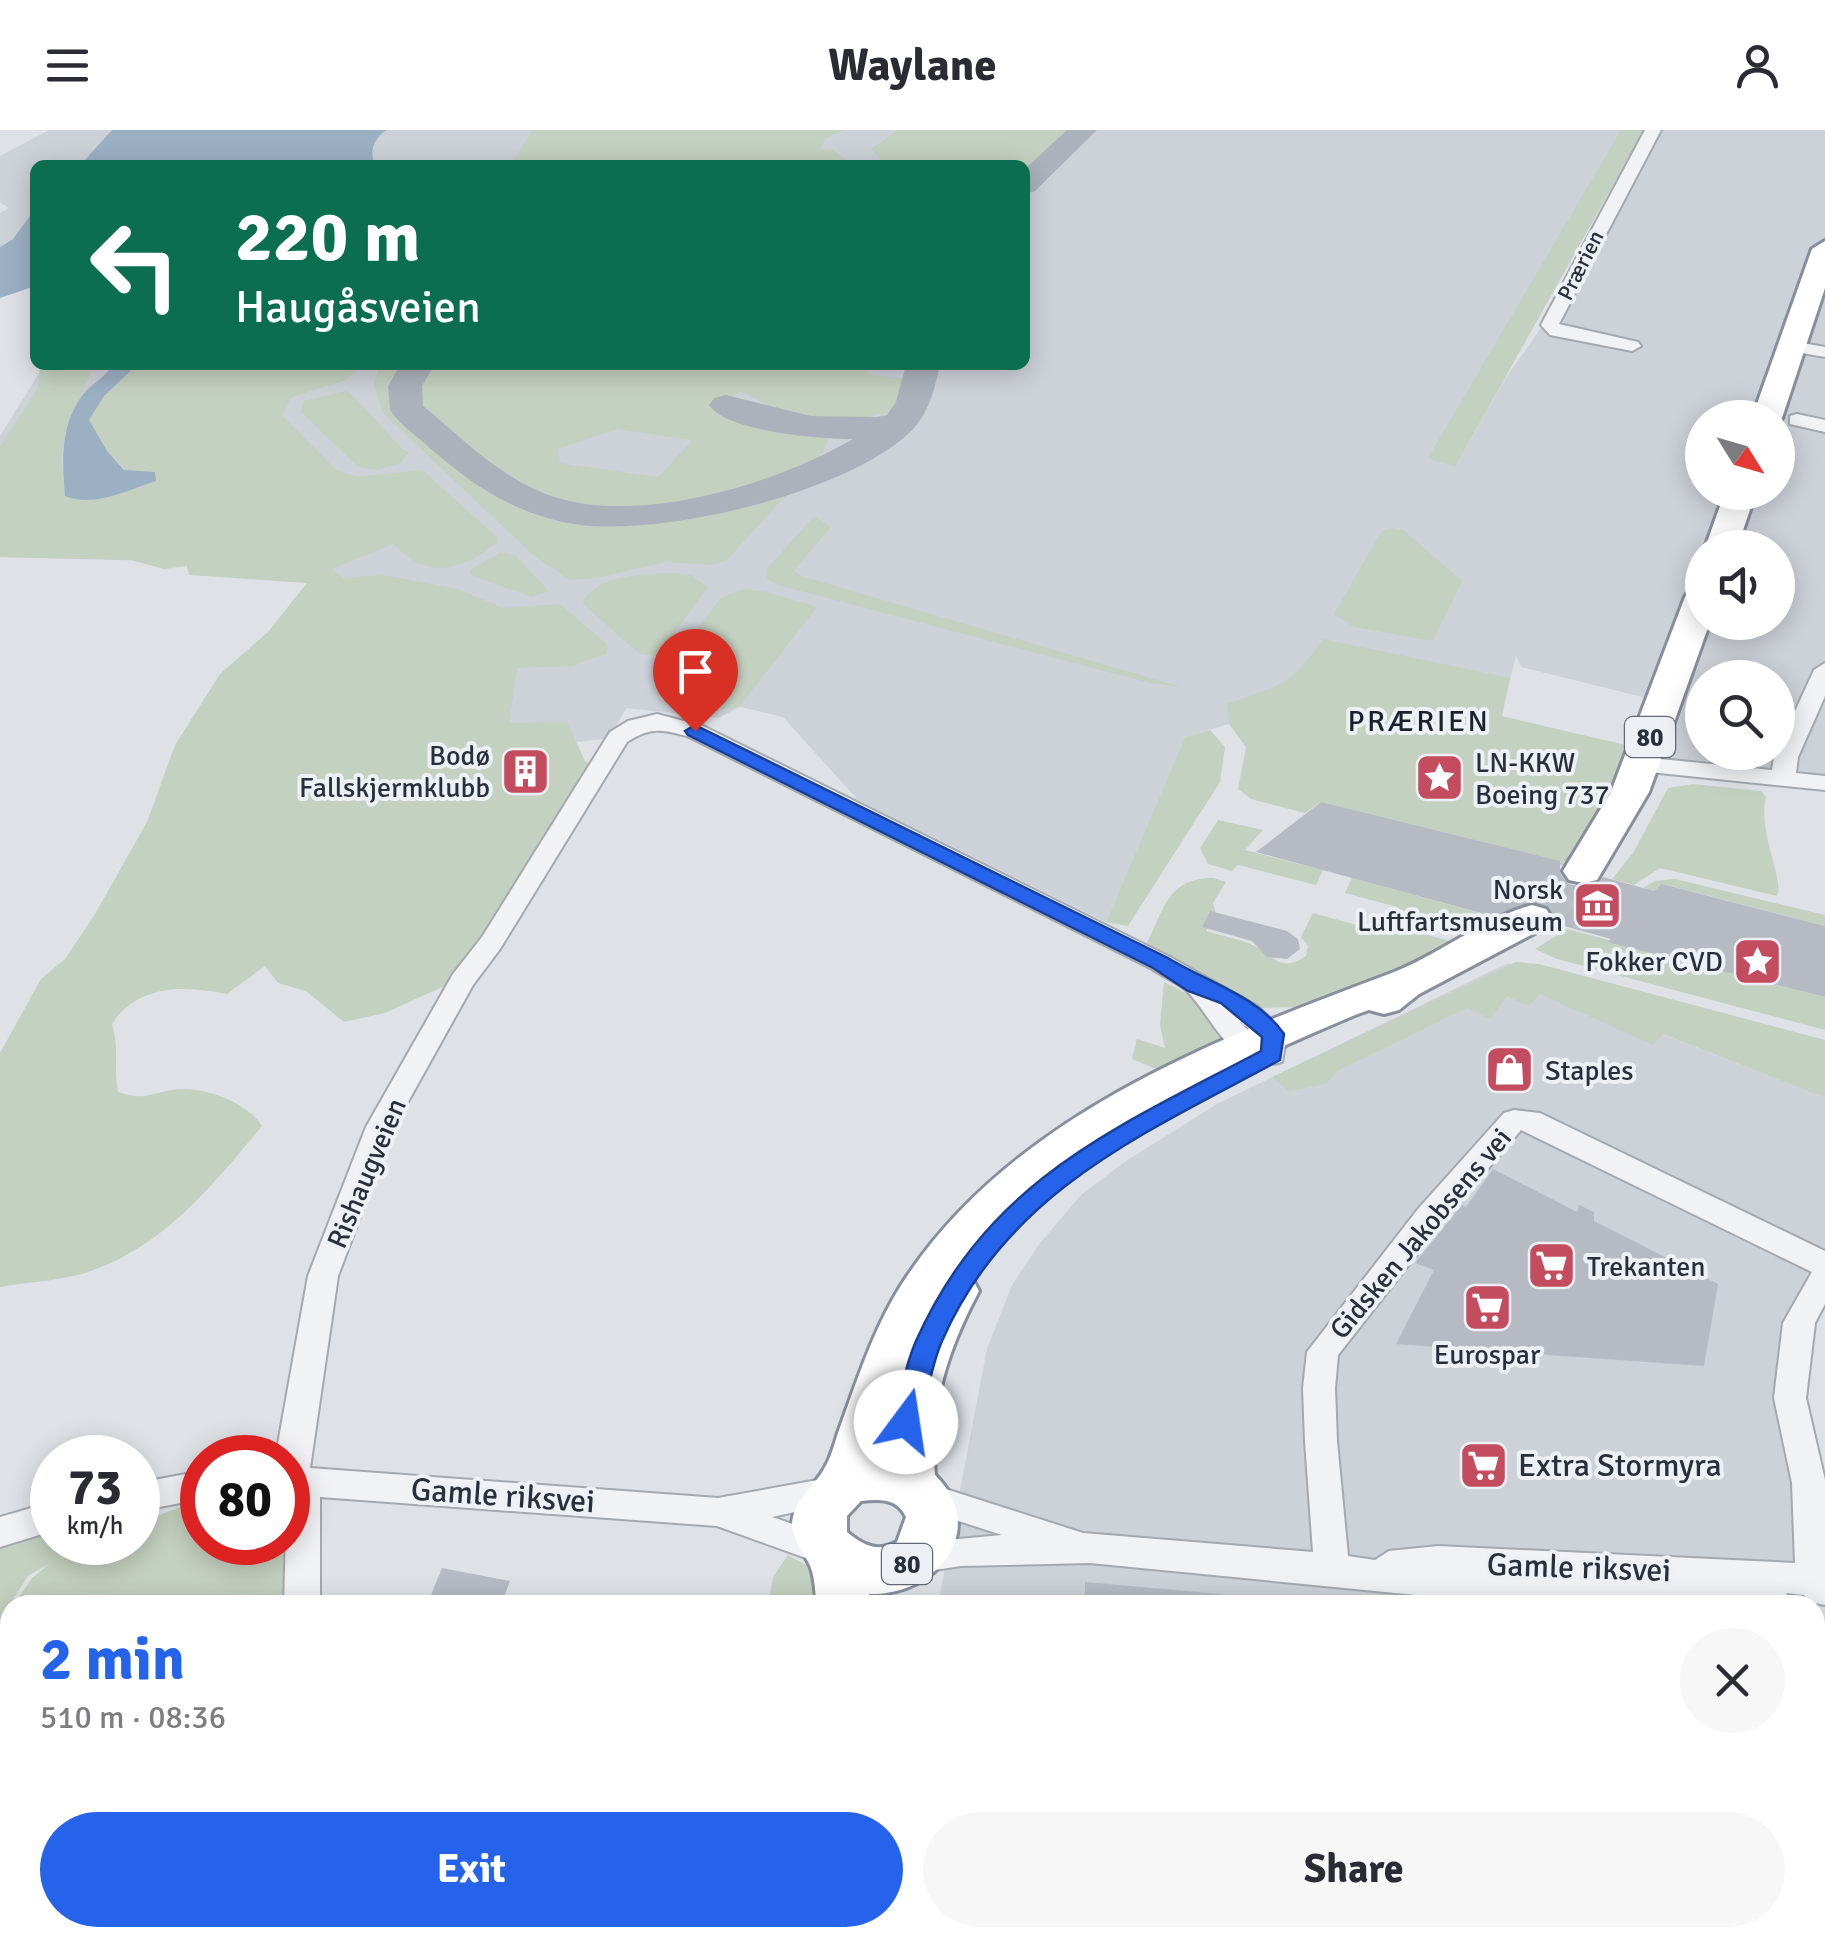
<!DOCTYPE html>
<meta charset="utf-8">
<style>
body{margin:0;font-family:Signika,sans-serif;background:#f7f7f7;color:#2b2b33;height:100vh;display:flex;flex-direction:column;font-size:38px;white-space:nowrap}
*{box-sizing:border-box;margin:0}
p{font-size:32px;color:#7c7c81}
.icon{flex:none;width:55px;height:55px;fill:none;stroke:currentColor;stroke-width:2;stroke-linecap:round;stroke-linejoin:round}
.map{position:relative;flex:1;overflow:hidden}
.sheet{position:absolute;left:0px;top:1465px;width:1825px;height:352px;display:flex;flex-direction:column;background:#fff;border-radius:30px 30px 0 0;box-shadow:0 5px 25px #0003}
.sheet>*{flex:none}
.banner{position:absolute;left:30px;top:30px;width:1000px;height:210px;border-radius:15px;box-shadow:0 5px 25px #0003;background:#0b6e4f;color:#fff;overflow:hidden}
.needle{width:65px;rotate:127deg}
.buttons{position:absolute;left:1685px;top:270px;display:grid;gap:20px}
.buttons a{display:grid;place-items:center;width:110px;height:110px;border-radius:50%;background:#fff;box-shadow:0 5px 25px #0003;font-size:50px}
.speed{position:absolute;left:30px;top:1305px;display:flex;gap:20px;font-size:50px;font-weight:700;text-align:center}
.speed>*{display:grid;place-content:center;width:130px;height:130px;border-radius:50%;background:#fff;box-shadow:0 5px 25px #0003;line-height:1}
.speed small{font-size:25px;font-weight:400}
.speed .limit{border:15px solid #d22;background:#fff;color:#111}
.pin{position:absolute;display:grid;place-items:center;width:85px;height:85px;color:#fff;margin:-102px -42px;border-radius:50% 50% 50% 0;rotate:-45deg;box-shadow:0 0 10px #0007}
.pin .icon{rotate:45deg}
.me{position:absolute;width:110px;margin:-55px;rotate:14deg;stroke-linejoin:round;filter:drop-shadow(0 0 8px #0008)}
.turn{display:flex;align-items:center;gap:35px;height:210px;padding:0 40px;font-size:45px}
.turn .icon{width:130px;height:130px;stroke-width:2.5}
.turn b{display:block;font-size:70px;line-height:85px}
.round{display:grid;place-items:center;flex:none;width:105px;height:105px;border-radius:52px;background:#f7f7f7}
.head{display:flex;align-items:center;justify-content:space-between;height:170px;padding:0 40px}
h1{font-size:60px;font-weight:700;line-height:75px;color:#2563eb}
.cta{display:flex;gap:20px;margin-top:auto;padding:20px 40px}
.cta a{flex:1;height:115px;border-radius:60px;background:#2563eb;color:#fff;font-size:40px;font-weight:700;line-height:115px;text-align:center}
.cta a+a{background:#f7f7f7;color:#2b2b33}
header{display:flex;justify-content:space-between;align-items:center;height:130px;padding:0 40px;background:#fff;font-size:45px;font-weight:700}
.map>svg:first-child{display:block}
.built{fill:#cdd1d8;fill-rule:evenodd}
.green{fill:#c4d0c0;fill-rule:evenodd}
.water{fill:#9cb0c4}
.lines{fill:none;stroke-linecap:round;stroke-linejoin:round}
.taxiway{fill:#acb2bb;fill-rule:evenodd}
.building{fill:#b6bbc3}
.highway-tunnel{stroke:#babec5;stroke-width:42;stroke-dasharray:42 21;stroke-linecap:butt}
.minor-casing{stroke:#a4a9b0;stroke-width:4}
.highway-casing{stroke:#878f9c;stroke-width:6}
.minor{fill:#f1f2f5;fill-rule:evenodd}
.highway{fill:#fff;fill-rule:evenodd}
.route{fill:#2563eb;stroke:#184099;stroke-width:2.5}
.labels{text-anchor:middle;stroke-width:8;stroke-linejoin:round;paint-order:stroke}
.far-street-label{font-size:22px;fill:#29303c;stroke:#edf0f4}
.shield{fill:#edf0f4;stroke:#646a73;stroke-width:2.5}
.shield-label{font-size:25px;font-weight:bold;fill:#29303c}
.poi-label{font-size:28px;fill:#29303c;stroke:#edf0f4;text-anchor:end}
.street-label{font-size:28px;fill:#29303c;stroke:#edf0f4}
.neighbourhood-label{font-size:30px;letter-spacing:2.5px;fill:#1b212d;stroke:#edf0f4}
.near-poi-label{font-size:32px;fill:#29303c;stroke:#edf0f4;text-anchor:start}
.near-street-label{font-size:32px;fill:#29303c;stroke:#edf0f4}
</style>
<header><svg class="icon" aria-label="menu" viewBox="0 0 24 24"><path d="M4 6h16M4 12h16M4 18h16"/></svg>Waylane<svg class="icon" aria-label="person" viewBox="0 0 24 24"><circle cx="12" cy="8" r="4"/><path d="M4 21q1-7 8-7t8 7"/></svg></header>
<div class="map">
<svg width="1825" height="1816" viewBox="0 0 1825 1816">
<rect width="100%" height="100%" fill="#dee2e7"/>
<path class="built" d="M 49,0 L 112,0 L 80,35 L 35,35 L 35,79 L 13,109 L 0,117 L 0,83 L 9,78 L 0,72 L 0,26 Z
M 387,0 L 1633,0 L 1455,337 L 1505,249 L 1565,164 L 1653,0 L 1825,0 L 1825,653 L 1658,638 L 1663,572 L 1521,537 L 1516,525 L 1501,586 L 1229,594 L 1185,607 L 1106,792 L 858,670 L 783,587 L 740,577 L 718,588 L 626,578 L 610,608 L 485,624 L 315,435 L 0,427 L 0,306 L 44,235 L 1025,235 L 1025,35 L 375,35 L 372,26 L 375,9 ZM 1702,288 L 1778,288 L 1778,362 L 1702,362 ZM 1702,418 L 1778,418 L 1778,492 L 1702,492 ZM 1702,548 L 1778,548 L 1778,622 L 1702,622 Z
M 1508,833 L 1662,904 L 1825,968 L 1825,1163 L 1807,1201 L 1800,1243 L 1819,1420 L 1790,1475 L 938,1475 L 987,1219 L 1012,1155 L 1040,1113 L 1081,1065 L 1123,1033 L 1217,974 Z
M 1815,1498 L 1825,1499 L 1825,1816 L 867,1816 L 869,1808 L 1815,1808 Z"/>
<path class="green" d="M 533,0 L 844,0 L 825,9 L 820,19 L 833,20 L 853,35 L 510,35 Z
M 898,0 L 1069,0 L 1025,42 L 1025,35 L 930,31 L 925,35 L 885,35 L 871,19 Z
M 1621,0 L 1644,0 L 1455,337 L 1428,328 Z
M 40,235 L 94,235 L 65,304 L 61,327 L 65,366 L 98,370 L 129,342 L 107,321 L 88,290 L 104,266 L 137,235 L 363,235 L 346,250 L 292,267 L 282,285 L 336,340 L 358,347 L 422,340 L 497,407 L 497,412 C 459,442 429,450 393,414 L 332,439 L 343,448 L 383,445 L 458,459 L 503,478 L 560,474 L 608,515 L 607,523 L 573,536 L 517,538 L 509,593 L 567,592 L 584,629 L 595,642 L 453,852 L 385,883 L 344,892 L 306,861 L 278,853 L 265,836 L 227,864 C 186,855 137,854 112,894 C 120,923 113,935 118,962 C 144,970 146,965 171,960 C 201,955 246,971 262,996 C 211,1057 163,1118 85,1143 C 58,1151 27,1152 0,1157 L 0,923 L 41,849 L 65,829 L 95,784 L 147,692 L 175,615 L 220,544 L 268,502 L 307,453 L 189,445 L 187,436 L 164,439 L 131,430 L 0,427 L 0,317 L 38,258 Z
M 380,235 L 401,235 L 386,256 C 391,288 420,305 443,324 C 462,340 482,359 504,371 C 594,421 696,387 786,358 L 788,363 L 726,431 L 712,435 L 665,432 L 597,448 L 569,450 L 534,426 L 382,282 L 374,252 Z
M 435,235 L 869,235 L 867,244 L 908,249 C 905,261 899,276 887,282 C 863,292 808,290 783,283 C 767,279 757,267 741,262 L 710,274 C 742,306 790,289 828,308 C 823,339 787,342 761,350 C 683,375 590,401 514,353 C 484,334 457,308 429,286 C 412,267 414,250 435,235 ZM 617,299 L 691,310 L 692,311 L 658,347 L 560,333 L 558,319 Z
M 346,261 C 355,264 391,310 408,323 L 401,333 L 378,340 L 358,337 L 301,282 L 304,271 Z
M 814,386 L 831,397 L 794,440 L 801,446 L 1181,557 L 1150,553 L 778,455 L 767,449 L 766,440 Z
M 1392,398 L 1403,400 L 1462,451 L 1433,511 L 1354,497 L 1334,484 L 1381,402 Z
M 500,422 L 515,425 L 549,461 L 531,467 L 471,445 L 470,440 Z
M 673,443 L 691,445 L 708,457 L 657,526 L 640,524 L 583,474 C 593,444 647,444 673,443 Z
M 743,459 L 767,462 L 817,477 L 739,577 L 715,579 L 723,564 L 713,563 L 719,553 L 712,551 L 718,539 L 714,537 L 728,513 L 697,499 L 721,468 Z
M 1323,509 L 1510,548 L 1502,586 L 1634,617 L 1572,738 L 1557,734 L 1559,731 L 1320,672 L 1305,683 L 1251,669 L 1238,659 L 1246,617 L 1229,594 L 1227,574 C 1281,554 1288,559 1323,509 Z
M 1210,600 L 1225,617 L 1220,652 L 1128,796 L 1106,792 L 1185,607 Z
M 1693,654 L 1761,661 L 1766,667 C 1757,701 1785,751 1777,766 L 1660,738 L 1634,755 L 1612,749 L 1633,723 L 1668,658 Z
M 1218,690 L 1263,700 L 1245,720 L 1323,740 L 1316,755 L 1238,735 L 1232,741 L 1208,734 L 1200,718 Z
M 1214,748 L 1226,752 L 1213,773 L 1216,784 L 1206,801 C 1221,806 1240,809 1255,816 C 1274,825 1279,844 1306,826 L 1308,816 L 1301,807 L 1313,783 L 1382,802 L 1388,794 L 1468,816 L 1309,882 L 1293,877 L 1262,878 L 1157,825 L 1147,813 C 1165,777 1168,748 1214,748 Z
M 1352,748 L 1505,790 L 1477,806 L 1393,786 L 1397,777 L 1345,763 Z
M 1675,749 L 1825,785 L 1825,796 L 1663,754 L 1654,761 L 1643,758 L 1655,751 Z
M 1567,799 L 1825,867 L 1825,900 L 1557,829 L 1535,819 Z
M 1516,832 L 1539,834 L 1825,910 L 1825,968 L 1663,904 L 1653,915 L 1540,864 L 1529,876 L 1507,866 L 1490,889 L 1467,878 L 1337,941 L 1326,954 L 1289,961 L 1272,947 Z
M 1164,852 C 1190,865 1224,882 1223,916 L 1166,943 L 1132,929 L 1137,909 L 1165,918 L 1160,895 Z
M 202,1369 L 202,1412 L 288,1412 L 312,1423 L 323,1475 L 24,1475 L 19,1467 L 32,1448 L 50,1433 L 28,1446 L 14,1468 L 18,1475 L 10,1475 L 10,1526 L 0,1539 L 0,1413 L 52,1398 L 52,1412 L 138,1412 L 138,1393 Z
M 788,1425 L 815,1440 L 826,1475 L 768,1475 L 773,1447 Z
M 10,1569 L 10,1808 L 310,1808 L 307,1816 L 0,1816 L 0,1579 Z"/>
<path class="water" d="M 112,0 L 387,0 C 374,8 369,21 375,35 L 80,35 Z
M 35,79 L 35,156 L 0,168 L 0,117 L 13,109 Z
M 113,235 L 137,235 L 104,266 L 89,290 L 107,321 L 124,340 L 155,342 L 156,351 C 128,360 94,378 65,366 C 62,330 60,294 84,263 C 93,253 105,247 113,235 Z"/>
<g class="lines">
<path class="taxiway" d="M 1067,0 L 1097,0 L 1035,61 L 1025,64 L 1025,39 Z
M 400,235 L 434,235 L 422,256 L 423,276 C 458,305 492,339 534,359 C 623,402 772,356 853,309 C 821,309 727,302 709,275 L 714,268 L 726,265 L 811,286 L 877,287 L 887,285 L 896,272 L 906,235 L 940,235 C 935,257 930,280 914,298 C 853,363 653,410 567,393 C 508,381 467,351 423,312 C 411,302 398,292 390,280 L 388,256 Z"/>
</g>
<path class="building" d="M 522,628 L 543,632 L 528,654 L 507,651 Z
M 1321,672 L 1560,731 L 1560,743 L 1568,754 L 1584,757 L 1598,754 L 1603,747 L 1654,761 L 1662,754 L 1825,796 L 1825,867 L 1608,812 L 1611,809 L 1553,793 L 1555,786 L 1549,777 L 1533,771 L 1492,786 L 1256,722 Z
M 1210,781 L 1287,801 L 1298,809 L 1300,819 L 1287,829 L 1267,827 L 1252,811 L 1202,797 Z
M 1493,1039 L 1577,1082 L 1579,1075 L 1594,1082 L 1594,1091 L 1718,1154 L 1704,1236 L 1396,1214 L 1434,1140 L 1415,1133 L 1462,1075 L 1466,1077 Z
M 442,1438 L 510,1451 L 501,1475 L 427,1475 Z
M 1085,1452 L 1221,1464 L 1220,1475 L 1085,1475 Z"/>
<g class="lines">
<path class="highway-tunnel" d="M 1532,788 L 1583,741"/>
<defs>
<path id="minor" d="M 1645,0 L 1661,0 L 1559,194 L 1638,212 L 1641,216 L 1632,221 L 1550,205 L 1541,195 Z
M 1791,211 L 1825,217 L 1825,227 L 1785,220 L 1782,216 Z
M 1797,284 L 1825,290 L 1825,302 L 1790,294 L 1790,286 Z
M 1825,533 L 1825,566 L 1798,627 L 1796,643 L 1825,646 L 1825,660 L 1640,641 L 1628,634 L 1640,627 L 1772,640 L 1774,627 L 1814,540 Z
M 657,584 L 703,596 L 1170,827 L 1257,876 L 1287,904 L 1282,932 C 1233,946 1213,887 1186,860 C 1177,852 1162,846 1152,839 L 687,606 C 661,599 650,597 627,612 L 500,819 L 473,855 L 394,997 L 338,1146 L 310,1338 L 718,1368 L 834,1347 L 846,1351 L 851,1361 L 846,1371 L 772,1387 L 840,1410 L 845,1421 L 840,1432 L 828,1436 L 717,1396 L 320,1367 L 320,1475 L 284,1475 L 288,1328 L 276,1325 L 308,1146 L 366,997 L 453,844 L 482,807 L 610,602 L 628,591 ZM 1239,891 L 1259,907 L 1259,911 Z
M 1514,980 L 1540,983 L 1825,1121 L 1825,1174 L 1815,1193 L 1806,1268 L 1825,1350 L 1825,1475 L 1810,1472 L 1804,1465 L 1786,1463 L 1794,1475 L 1518,1475 L 1090,1433 L 961,1436 L 915,1443 L 903,1439 L 898,1428 L 903,1417 L 915,1413 L 1002,1405 L 909,1375 L 904,1365 L 909,1355 L 921,1351 L 1083,1403 L 1313,1422 L 1305,1311 L 1303,1258 L 1307,1222 L 1418,1079 L 1504,983 ZM 1521,1000 L 1812,1142 L 1783,1193 L 1774,1268 L 1792,1353 L 1795,1433 L 1438,1416 L 1389,1421 L 1375,1430 L 1348,1426 L 1337,1311 L 1335,1258 L 1338,1225 L 1440,1095 Z
M 202,1341 L 202,1369 L 138,1381 L 138,1353 Z
M 52,1372 L 52,1401 L 0,1417 L 0,1387 Z
M 119,1808 L 159,1808 L 155,1816 L 115,1816 Z"/>
<path id="highway" d="M 1825,111 L 1825,158 L 1782,288 L 1778,294 L 1778,288 L 1752,288 L 1812,119 Z
M 1725,362 L 1756,362 L 1737,418 L 1705,418 Z
M 1702,457 L 1702,492 L 1710,492 L 1649,662 L 1597,750 L 1583,753 L 1569,750 L 1563,741 L 1611,662 L 1685,467 L 1690,460 Z
M 1532,775 L 1546,779 L 1552,788 L 1546,797 L 1419,864 L 1399,880 L 1384,884 L 1369,880 L 1355,885 C 1224,940 1042,1024 961,1144 L 972,1148 L 979,1161 C 948,1219 928,1278 935,1345 C 990,1399 937,1466 869,1464 L 871,1475 L 817,1475 C 815,1463 815,1449 811,1438 C 806,1425 793,1410 792,1397 C 792,1370 813,1359 824,1339 C 831,1328 834,1315 838,1303 C 856,1254 872,1202 900,1157 C 1007,988 1210,911 1389,844 C 1438,826 1481,789 1532,775 ZM 861,1371 C 880,1369 897,1368 906,1387 L 897,1412 C 877,1423 863,1415 847,1402 L 847,1386 Z
M 754,1808 L 853,1808 L 851,1816 L 752,1816 Z"/>
</defs>
<use href="#minor" class="minor-casing"/>
<use href="#highway" class="highway-casing"/>
<use href="#minor" class="minor"/>
<use href="#highway" class="highway"/>
</g>
<path class="route" d="M 695,595 L 1168,828 C 1207,852 1258,866 1284,904 L 1280,930 C 1145,1003 1007,1061 942,1211 C 931,1236 927,1266 920,1292 L 916,1300 L 906,1303 L 897,1300 L 893,1292 C 900,1265 905,1236 916,1211 C 989,1049 1114,999 1261,921 L 1262,907 L 1221,873 L 1188,861 L 1153,838 L 688,605 L 685,601 Z"/>
<defs>
<symbol id="building-square" viewBox="-11 -11 22 22"><rect x="-9" y="-9" width="18" height="18" rx="4" fill="#c34c5f" stroke="#edf0f4"/><path d="M-4-6H4V6H1V3H-1V6H-4ZM-2.5-4.3h1.7v1.8h-1.7ZM.8-4.3h1.7v1.8H.8ZM-2.5-1h1.7V.8h-1.7ZM.8-1h1.7V.8H.8Z" fill="#fff"/></symbol>
<symbol id="sight-square" viewBox="-11 -11 22 22"><rect x="-9" y="-9" width="18" height="18" rx="4" fill="#c34c5f" stroke="#edf0f4"/><path d="M0-6L1.8-2.2L6-1.7L2.9 1.2L3.7 5.4L0 3.3L-3.7 5.4L-2.9 1.2L-6-1.7L-1.8-2.2Z" fill="#fff"/></symbol>
<symbol id="museum-square" viewBox="-11 -11 22 22"><rect x="-9" y="-9" width="18" height="18" rx="4" fill="#c34c5f" stroke="#edf0f4"/><path d="M0-6L6-3V-2H-6V-3ZM-5-1h2V3h-2ZM-1-1h2V3h-2ZM3-1h2V3H3ZM-6 4H6V6H-6Z" fill="#fff"/></symbol>
<symbol id="shop-square" viewBox="-11 -11 22 22"><rect x="-9" y="-9" width="18" height="18" rx="4" fill="#c34c5f" stroke="#edf0f4"/><path d="M-5-2.5h2.3a2.7 3.5 0 0 1 5.4 0H5L5.5 6h-11ZM-1.5-2.5h3a1.5 2.3 0 0 0-3 0Z" fill="#fff"/></symbol>
<symbol id="supermarket-square" viewBox="-11 -11 22 22"><rect x="-9" y="-9" width="18" height="18" rx="4" fill="#c34c5f" stroke="#edf0f4"/><path d="M-6-5.5h2.5l.6 2H6L4.5 2H-2.5L-4.4-4H-6ZM-1.5 3.2a1.3 1.3 0 1 0 .1 0ZM3 3.2a1.3 1.3 0 1 0 .1 0Z" fill="#fff"/></symbol>
</defs>
<g fill-rule="evenodd">
<use href="#building-square" x="498" y="614" width="55" height="55"/>
<use href="#sight-square" x="1412" y="620" width="55" height="55"/>
<use href="#museum-square" x="1570" y="748" width="55" height="55"/>
<use href="#sight-square" x="1730" y="804" width="55" height="55"/>
<use href="#shop-square" x="1482" y="912" width="55" height="55"/>
<use href="#supermarket-square" x="1524" y="1108" width="55" height="55"/>
<use href="#supermarket-square" x="1460" y="1150" width="55" height="55"/>
<use href="#supermarket-square" x="1456" y="1308" width="55" height="55"/>
</g>
<g class="labels">
<g class="far-street-label">
<text transform="translate(1580 135) rotate(-63)" y="8">Prærien</text>
</g>
<g class="shield">
<rect x="1625" y="587" width="50" height="40" rx="8"/>
<rect x="882" y="1414" width="50" height="40" rx="8"/>
</g>
<g class="shield-label">
<text x="1650" y="616">80</text>
<text x="907" y="1443">80</text>
</g>
<g class="poi-label">
<text x="490" y="635">Bodø<tspan x="490" dy="32">Fallskjermklubb</tspan></text>
<text x="1475" y="642" text-anchor="start">LN-KKW<tspan x="1475" dy="32">Boeing 737</tspan></text>
<text x="1563" y="769">Norsk<tspan x="1563" dy="32">Luftfartsmuseum</tspan></text>
<text x="1723" y="841">Fokker CVD</text>
<text x="1545" y="950" text-anchor="start">Staples</text>
<text x="1587" y="1146" text-anchor="start">Trekanten</text>
<text x="1487" y="1234" text-anchor="middle">Eurospar</text>
</g>
<g class="street-label">
<text transform="translate(366 1043) rotate(-67)" y="10">Rishaugveien</text>
<text transform="translate(1420 1103) rotate(-50)" y="10">Gidsken Jakobsens vei</text>
</g>
<g class="neighbourhood-label">
<text x="1419" y="601">PRÆRIEN</text>
</g>
<g class="near-poi-label">
<text x="1518" y="1346">Extra Stormyra</text>
</g>
<g class="near-street-label">
<text transform="translate(503 1365) rotate(4)" y="11">Gamle riksvei</text>
<text transform="translate(1579 1437) rotate(2)" y="11">Gamle riksvei</text>
</g>
</g>
</svg>
<div class="buttons">
<a><svg class="needle" viewBox="-14 -14 28 28"><path d="M0-13l5 13h-10z" fill="#e53935"/><path d="M0 13l5-13h-10z" fill="#7c7c81"/></svg></a>
<a><svg class="icon" aria-label="sound" viewBox="0 0 24 24"><path d="M4 9h4l5-4v14l-5-4H4zM17 9q2 3 0 6"/></svg></a>
<a><svg class="icon" aria-label="search" viewBox="0 0 24 24"><circle cx="10" cy="10" r="6"/><path d="M15 15l6 6"/></svg></a>
</div>
<div class="speed"><div>73<small>km/h</small></div><div class="limit">80</div></div>
<div class="pin" style="left:695px;top:601px;background:#d93025"><svg class="icon" aria-label="arrive" viewBox="0 0 24 24"><path d="M6 21V4h12l-3 4 3 4H6"/></svg></div>
<svg class="me" style="left:906px;top:1292px" viewBox="-20 -20 40 40"><circle r="19" fill="#fff"/><path d="M0-13L10 11 0 6-10 11z" fill="#2563eb"/></svg>
<div class="banner">
<div class="turn"><svg class="icon" aria-label="left" viewBox="0 0 24 24"><path d="M17 20v-9H6M10 6l-5 5 5 5"/></svg><div><b>220 m</b>Haugåsveien</div></div>
</div>
<section class="sheet">
<div class="head"><div><h1>2 min</h1><p>510 m · 08:36</p></div><a class="round"><svg class="icon" aria-label="close" viewBox="0 0 24 24"><path d="M6 6l12 12M18 6L6 18"/></svg></a></div>
<div class="cta"><a>Exit</a><a>Share</a></div>
</section>
</div>
